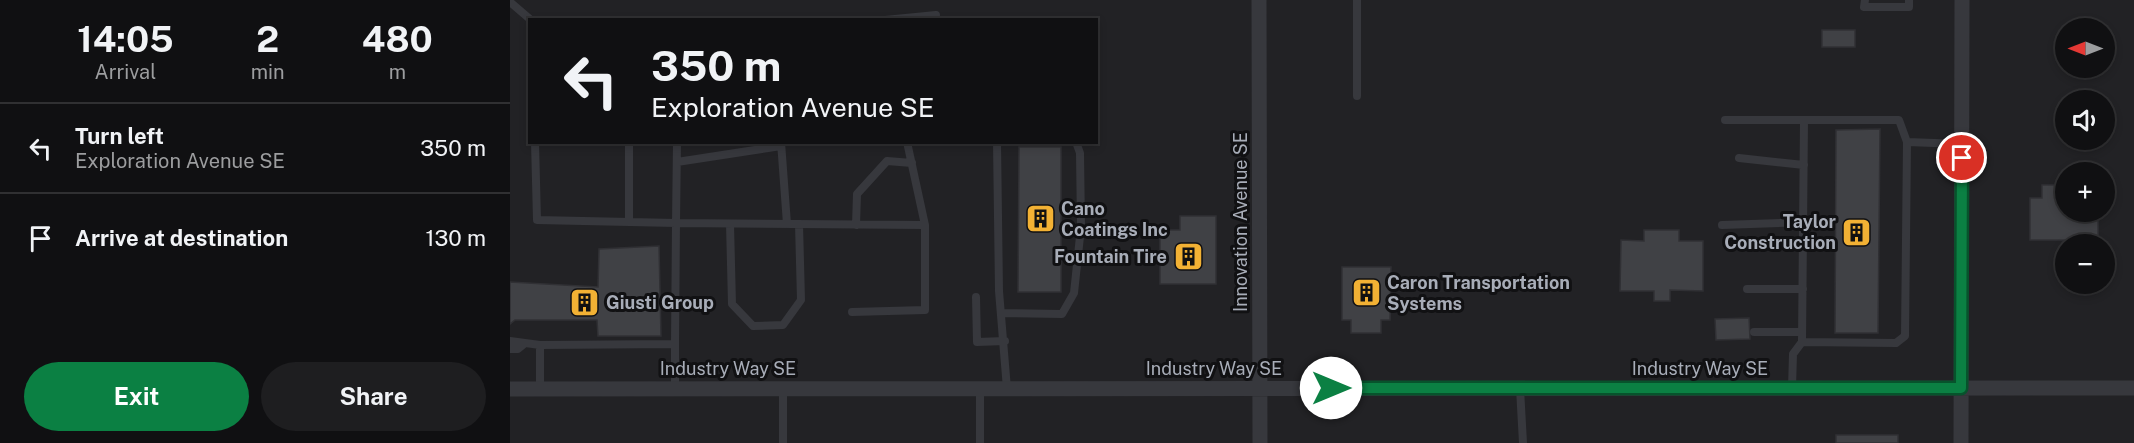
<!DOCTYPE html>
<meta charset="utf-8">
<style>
body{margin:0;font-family:"Public Sans",sans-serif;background:#1e1e20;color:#f1f3f6;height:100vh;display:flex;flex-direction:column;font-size:22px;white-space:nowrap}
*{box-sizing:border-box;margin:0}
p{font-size:20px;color:#9c9d9f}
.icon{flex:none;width:33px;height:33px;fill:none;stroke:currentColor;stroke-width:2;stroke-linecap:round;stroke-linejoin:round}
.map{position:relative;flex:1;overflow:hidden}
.drawer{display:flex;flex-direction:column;background:#101012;width:510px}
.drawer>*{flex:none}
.hud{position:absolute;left:18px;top:18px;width:570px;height:126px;border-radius:0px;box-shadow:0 3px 9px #0003,0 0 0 2px #303032;background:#101012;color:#f1f3f6;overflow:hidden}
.needle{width:39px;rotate:270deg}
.fabs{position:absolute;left:1545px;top:18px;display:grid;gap:12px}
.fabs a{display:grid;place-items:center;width:60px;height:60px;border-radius:50%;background:#101012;box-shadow:0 3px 9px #0003,0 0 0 2px #303032;font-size:30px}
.pin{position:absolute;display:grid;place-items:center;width:51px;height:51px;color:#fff;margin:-26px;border:3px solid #fff;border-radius:50%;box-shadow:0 2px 6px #0007}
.me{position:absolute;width:66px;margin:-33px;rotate:90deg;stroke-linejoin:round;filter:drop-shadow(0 0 4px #0008)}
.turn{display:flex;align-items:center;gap:21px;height:126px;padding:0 24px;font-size:27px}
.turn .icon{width:78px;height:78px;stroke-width:2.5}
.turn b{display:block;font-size:42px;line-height:51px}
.eta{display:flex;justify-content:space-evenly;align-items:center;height:102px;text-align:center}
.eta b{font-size:36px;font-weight:700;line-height:42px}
.action{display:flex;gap:12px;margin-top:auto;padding:12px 24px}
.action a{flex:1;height:69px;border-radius:36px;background:#0b8043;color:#fff;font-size:24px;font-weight:700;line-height:69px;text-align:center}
.action a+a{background:#1e1e20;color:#f1f3f6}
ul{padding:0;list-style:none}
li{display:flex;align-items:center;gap:18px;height:90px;padding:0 24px;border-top:2px solid #303032}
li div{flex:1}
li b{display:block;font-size:22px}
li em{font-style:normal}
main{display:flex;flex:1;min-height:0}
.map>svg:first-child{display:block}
.built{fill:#222225;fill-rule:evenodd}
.building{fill:#404145;stroke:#303034;stroke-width:1.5}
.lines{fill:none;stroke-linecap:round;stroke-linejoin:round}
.service{stroke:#37383d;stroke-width:8}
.minor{stroke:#37383d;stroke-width:15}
.route-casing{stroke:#07532c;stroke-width:15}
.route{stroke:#0b8043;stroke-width:10}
.labels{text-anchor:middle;stroke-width:6;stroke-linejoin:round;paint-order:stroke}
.poi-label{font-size:18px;font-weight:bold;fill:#a8adb8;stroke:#111113;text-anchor:start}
.street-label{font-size:18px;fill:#a8adb8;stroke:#111113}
</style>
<main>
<section class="drawer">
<div class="eta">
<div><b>14:05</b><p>Arrival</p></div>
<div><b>2</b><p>min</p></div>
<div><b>480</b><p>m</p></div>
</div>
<ul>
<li><svg class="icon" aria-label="left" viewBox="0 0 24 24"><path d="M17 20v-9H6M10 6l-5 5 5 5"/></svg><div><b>Turn left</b><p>Exploration Avenue SE</p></div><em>350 m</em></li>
<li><svg class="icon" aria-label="arrive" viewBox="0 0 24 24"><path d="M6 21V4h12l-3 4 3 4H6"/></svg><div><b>Arrive at destination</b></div><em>130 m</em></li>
</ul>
<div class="action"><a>Exit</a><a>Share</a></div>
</section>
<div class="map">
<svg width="1624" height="443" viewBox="0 0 1624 443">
<rect width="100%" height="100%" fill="#161618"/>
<path class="built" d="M 0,0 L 1624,0 L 1624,443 L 0,443 ZM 20,20 L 586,20 L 586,142 L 20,142 ZM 1556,28 L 1594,28 L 1594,68 L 1556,68 ZM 1556,100 L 1594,100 L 1594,140 L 1556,140 ZM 1556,172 L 1594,172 L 1594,212 L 1556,212 ZM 1556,244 L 1594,244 L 1594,284 L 1556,284 Z"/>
<path class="building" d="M 1312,30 L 1345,30 L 1345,47 L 1312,47 Z
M 1370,129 L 1368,333 L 1325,333 L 1326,130 Z
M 509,147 L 551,147 L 551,292 L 508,292 Z
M 1552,179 L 1556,179 L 1556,212 L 1588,212 L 1588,240 L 1520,240 L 1520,198 L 1532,198 L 1532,185 L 1552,185 Z
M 670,216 L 706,216 L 706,284 L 650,284 L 650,230 L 670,230 Z
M 1134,230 L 1169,230 L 1169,241 L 1193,241 L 1193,291 L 1160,290 L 1160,301 L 1144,301 L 1144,291 L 1110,291 L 1111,240 L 1134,241 Z
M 149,246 L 151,336 L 88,336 L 87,320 L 5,320 L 0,324 L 0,282 L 88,287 L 89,249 Z
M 832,267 L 881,267 L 880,320 L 871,320 L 871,333 L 841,333 L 841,320 L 832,320 Z
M 1239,318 L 1240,339 L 1206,340 L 1205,319 Z
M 1326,435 L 1388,435 L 1388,443 L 1326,443 Z"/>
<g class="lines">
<path class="service" d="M 847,0 L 847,96
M 1355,0 L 1354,7 L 1399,7 L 1399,0
M 0,2 L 21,20
M 375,20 L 426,15 L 425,20
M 512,20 L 525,20
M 1215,120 L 1294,120
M 25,142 L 27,220 L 166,223 L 165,344
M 167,142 L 166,223 L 415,225 L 415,310 L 342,312
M 271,142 L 277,224
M 397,142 L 415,225
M 487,142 L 489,291 L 497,389
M 1397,142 L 1395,336 L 1386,343 L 1292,342 L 1294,120 L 1389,120 L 1397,142 L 1452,144
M 1229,158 L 1294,165
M 167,162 L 271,146
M 119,222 L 119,142
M 220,224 L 222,304 L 243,326 L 273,325 L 291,300 L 289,224
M 346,225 L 347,194 L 377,161 L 402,163
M 1212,225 L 1294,222
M 1237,289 L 1293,289
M 466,297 L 467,342 L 495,341
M 492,313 L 552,314 L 564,293 L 571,227 L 570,153 L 566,142
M 1244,332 L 1292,332
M 0,341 L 30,345
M 0,349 L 8,349 L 13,345
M 1010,388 L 1013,443
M 1282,388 L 1283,354 L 1292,342
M 30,389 L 30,345 L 165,344 L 165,389
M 273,389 L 273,443
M 470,389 L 470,443"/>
<path class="minor" d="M 749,0 L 750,443
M 0,389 L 1624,388
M 1451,443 L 1452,0"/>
</g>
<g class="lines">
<defs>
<path id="route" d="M 821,388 L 1451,388 L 1452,158"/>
</defs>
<use href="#route" class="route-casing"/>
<use href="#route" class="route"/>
</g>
<defs>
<symbol id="building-square" viewBox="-11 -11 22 22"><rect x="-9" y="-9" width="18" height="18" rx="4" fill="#f2b134" stroke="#111113"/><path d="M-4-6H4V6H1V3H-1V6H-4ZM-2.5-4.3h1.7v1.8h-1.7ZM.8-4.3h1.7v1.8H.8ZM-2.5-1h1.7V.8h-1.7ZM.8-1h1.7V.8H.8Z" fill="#111"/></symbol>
</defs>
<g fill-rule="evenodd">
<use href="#building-square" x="514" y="202" width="33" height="33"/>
<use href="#building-square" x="1330" y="216" width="33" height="33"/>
<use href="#building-square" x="662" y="240" width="33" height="33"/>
<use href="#building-square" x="840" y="276" width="33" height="33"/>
<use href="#building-square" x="58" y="286" width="33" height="33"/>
</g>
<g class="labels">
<g class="poi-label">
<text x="551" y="215">Cano<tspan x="551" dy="21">Coatings Inc</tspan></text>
<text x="1326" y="228" text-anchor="end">Taylor<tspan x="1326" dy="21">Construction</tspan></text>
<text x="657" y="263" text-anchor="end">Fountain Tire</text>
<text x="877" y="289">Caron Transportation<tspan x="877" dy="21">Systems</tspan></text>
<text x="96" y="309">Giusti Group</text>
</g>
<g class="street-label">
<text transform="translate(731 222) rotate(-90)" y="6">Innovation Avenue SE</text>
<text x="218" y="375">Industry Way SE</text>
<text x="704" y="375">Industry Way SE</text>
<text x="1190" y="375">Industry Way SE</text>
</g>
</g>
</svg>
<div class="fabs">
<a><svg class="needle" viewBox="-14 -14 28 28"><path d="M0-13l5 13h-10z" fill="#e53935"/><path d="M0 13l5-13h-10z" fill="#9c9d9f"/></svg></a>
<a><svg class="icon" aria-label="sound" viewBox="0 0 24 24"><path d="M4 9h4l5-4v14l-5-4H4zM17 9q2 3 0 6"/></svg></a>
<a>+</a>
<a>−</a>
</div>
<div class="pin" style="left:1452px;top:158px;background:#d93025"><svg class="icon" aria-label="arrive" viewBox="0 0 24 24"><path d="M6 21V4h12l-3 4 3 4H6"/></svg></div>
<svg class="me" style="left:821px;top:388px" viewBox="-20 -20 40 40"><circle r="19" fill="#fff"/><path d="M0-13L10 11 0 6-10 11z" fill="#0b8043"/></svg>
<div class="hud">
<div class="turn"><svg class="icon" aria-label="left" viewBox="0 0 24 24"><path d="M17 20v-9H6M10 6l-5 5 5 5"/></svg><div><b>350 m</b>Exploration Avenue SE</div></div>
</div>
</div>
</main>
